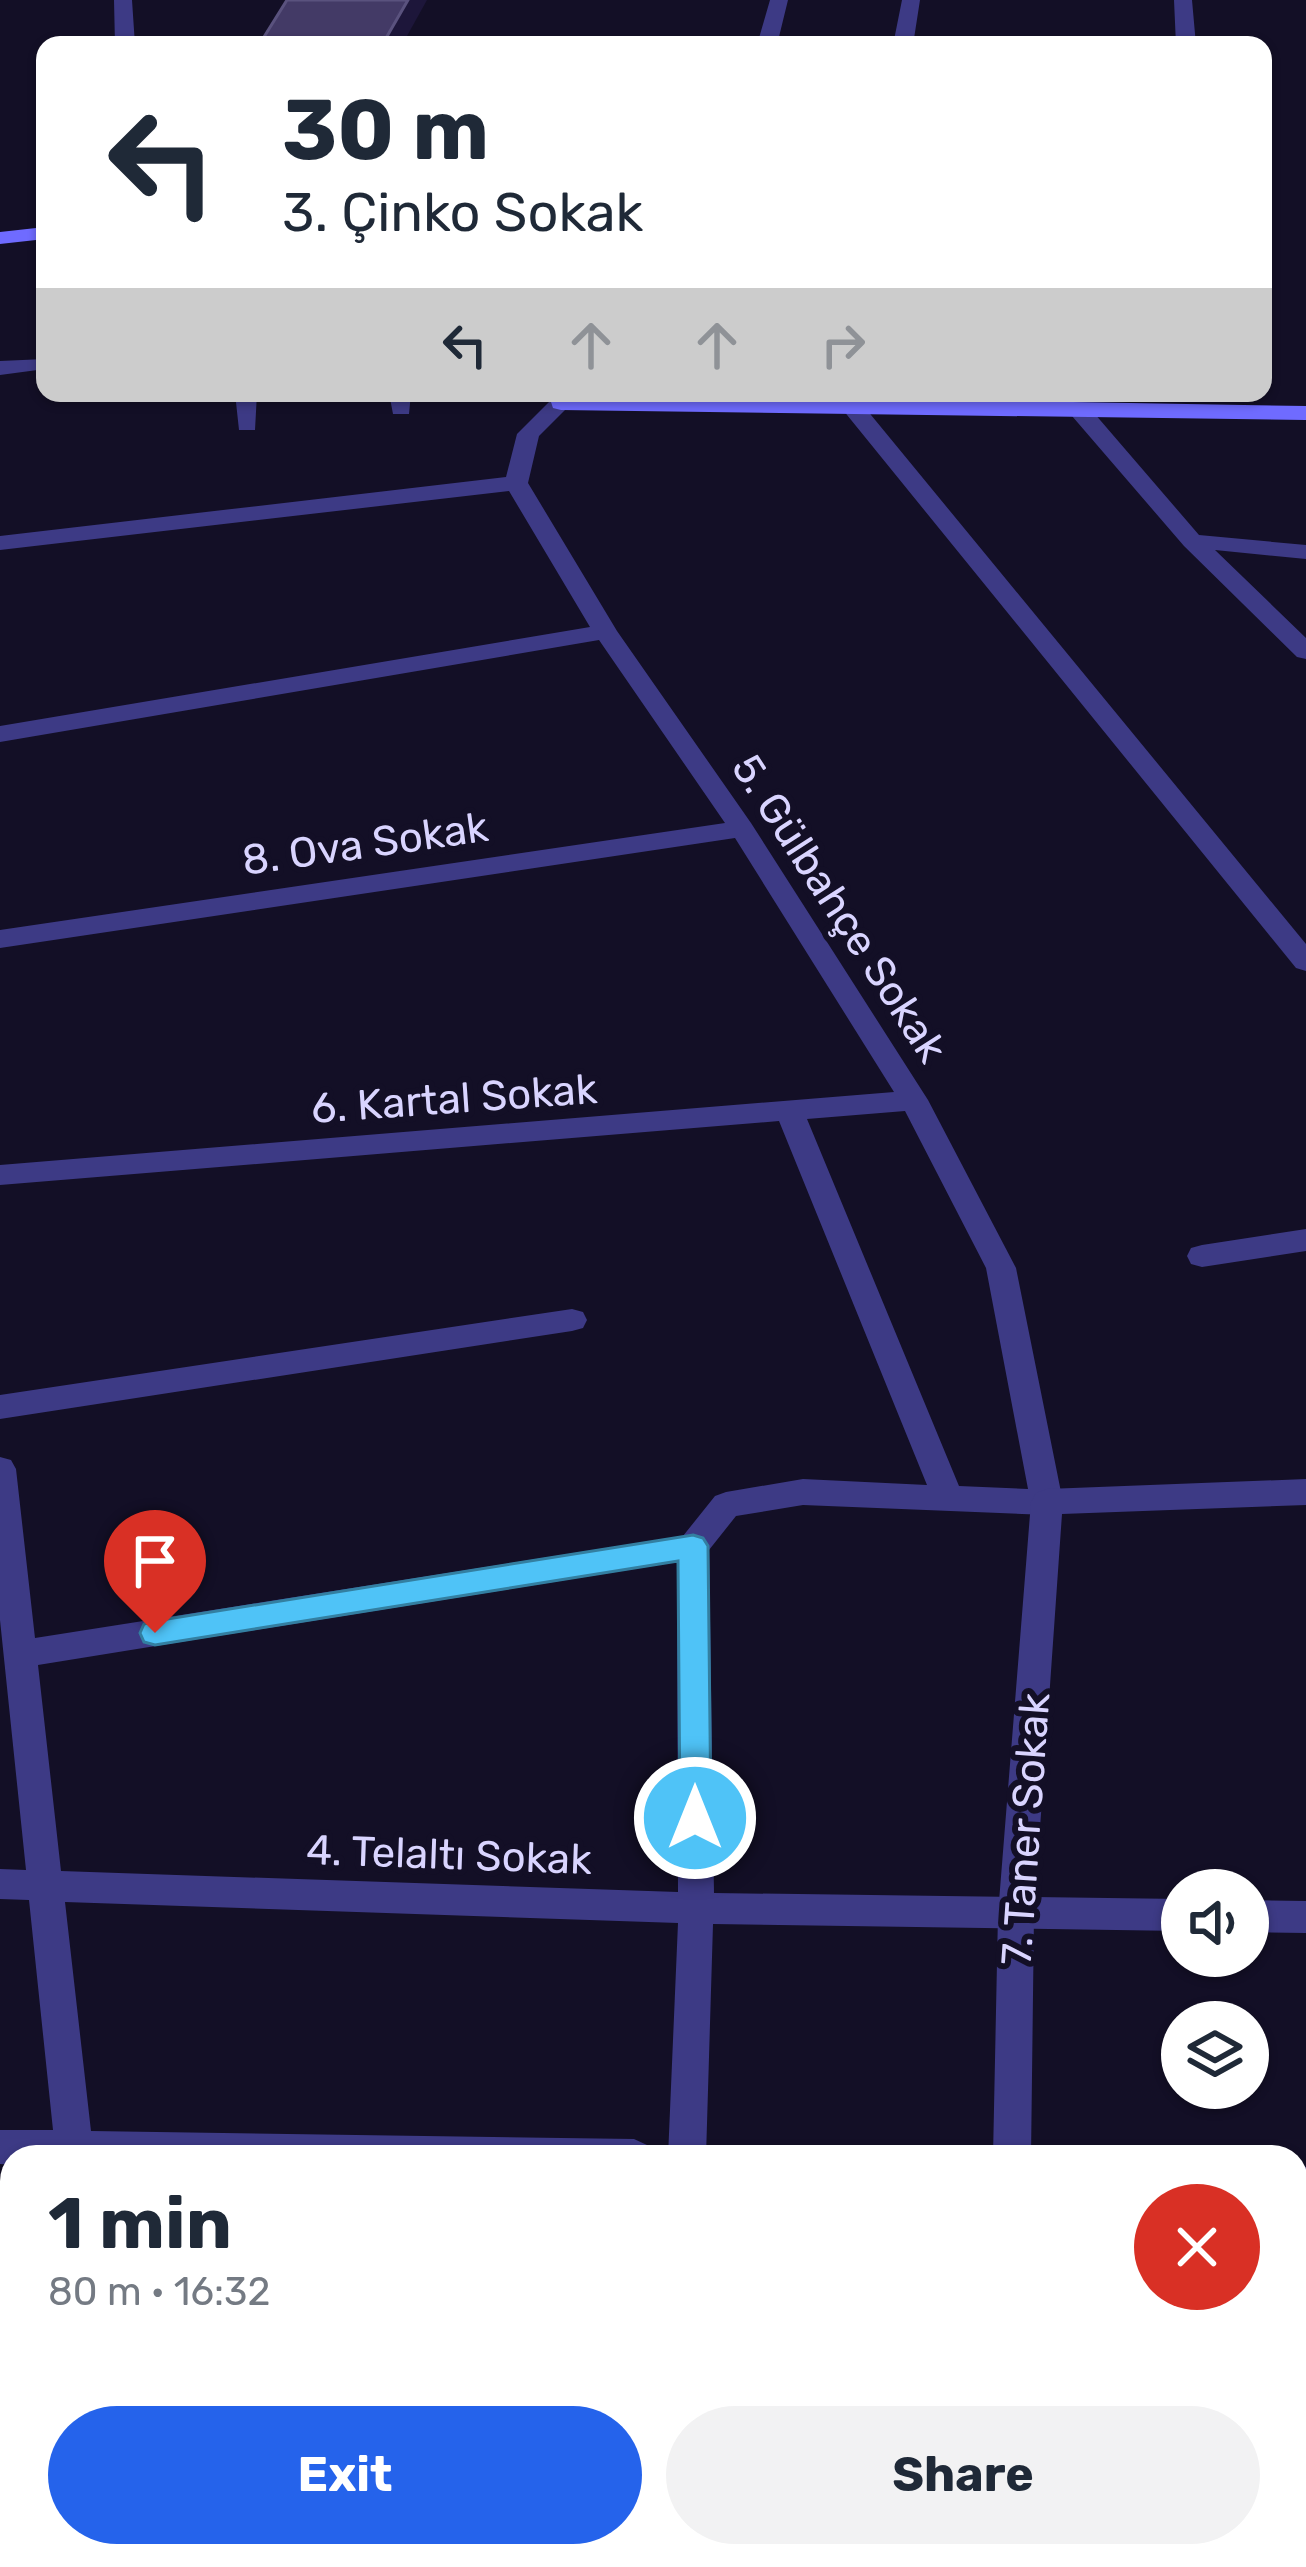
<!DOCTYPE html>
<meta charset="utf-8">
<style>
body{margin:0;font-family:Rubik,sans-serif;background:#f2f2f3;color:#1f2937;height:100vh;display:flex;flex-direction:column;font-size:45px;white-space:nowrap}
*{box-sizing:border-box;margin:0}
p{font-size:39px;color:#747a83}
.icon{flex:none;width:66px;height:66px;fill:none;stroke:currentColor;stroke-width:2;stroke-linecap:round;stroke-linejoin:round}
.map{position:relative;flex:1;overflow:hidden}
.panel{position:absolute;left:0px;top:2145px;width:1308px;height:423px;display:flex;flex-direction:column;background:#fff;border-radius:36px 36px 0 0;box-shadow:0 3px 9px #0004}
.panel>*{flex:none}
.banner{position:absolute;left:36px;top:36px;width:1236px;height:366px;border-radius:24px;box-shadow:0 3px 9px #0004;background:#fff;color:#1f2937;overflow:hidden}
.fabs{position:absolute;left:1161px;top:1869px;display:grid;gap:24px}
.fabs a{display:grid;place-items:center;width:108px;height:108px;border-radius:50%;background:#fff;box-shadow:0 3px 9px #0004;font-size:60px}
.pin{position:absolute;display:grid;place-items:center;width:102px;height:102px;color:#fff;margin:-123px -51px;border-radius:50% 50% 50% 0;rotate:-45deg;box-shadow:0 0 12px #0007}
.pin .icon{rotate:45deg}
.me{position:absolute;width:132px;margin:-66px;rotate:0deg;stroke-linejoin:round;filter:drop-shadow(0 0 9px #0008)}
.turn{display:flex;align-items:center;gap:42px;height:252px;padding:0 48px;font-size:54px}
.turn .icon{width:156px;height:156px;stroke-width:2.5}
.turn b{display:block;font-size:84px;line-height:102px}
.lanes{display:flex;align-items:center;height:114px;padding:0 48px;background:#0003;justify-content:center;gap:60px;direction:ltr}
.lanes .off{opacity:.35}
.round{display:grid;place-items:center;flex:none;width:126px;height:126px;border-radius:63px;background:#f2f2f3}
.summary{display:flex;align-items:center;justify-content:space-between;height:204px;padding:0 48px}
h1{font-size:72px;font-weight:700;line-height:90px}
.cta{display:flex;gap:24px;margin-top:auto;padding:24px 48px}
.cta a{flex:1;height:138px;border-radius:72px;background:#2563eb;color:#fff;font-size:48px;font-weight:700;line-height:138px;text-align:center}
.cta a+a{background:#f2f2f3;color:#1f2937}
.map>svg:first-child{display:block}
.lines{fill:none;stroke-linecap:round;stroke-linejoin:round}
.minor{fill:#3d3a85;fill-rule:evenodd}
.tertiary{fill:#3d3a85;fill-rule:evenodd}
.secondary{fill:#6f6bff;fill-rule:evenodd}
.shaded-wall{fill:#1d163a}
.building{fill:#433a66;stroke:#5a527e;stroke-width:3}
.route{fill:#4fc3f7;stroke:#337fa1;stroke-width:3}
.labels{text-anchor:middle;stroke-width:12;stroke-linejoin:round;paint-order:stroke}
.street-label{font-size:42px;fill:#d9d4ff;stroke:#130f26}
</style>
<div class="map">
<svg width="1306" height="2567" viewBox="0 0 1306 2567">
<rect width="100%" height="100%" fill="#130f26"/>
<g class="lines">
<path class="minor" d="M 114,0 L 132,0 L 135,45 L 115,45 Z
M 770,0 L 788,0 L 777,45 L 757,45 Z
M 902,0 L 920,0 L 913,45 L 893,45 Z
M 1174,0 L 1192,0 L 1196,45 L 1176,45 Z
M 45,359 L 45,369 L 0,375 L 0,361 Z
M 235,393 L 257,393 L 255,430 L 239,430 Z
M 389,393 L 411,393 L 409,414 L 393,414 Z
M 841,393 L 863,393 L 862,404 L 1306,944 L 1306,971 L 1296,968 L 843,410 Z
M 561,396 L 572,403 L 539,436 L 528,483 L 617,631 L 751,823 L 928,1100 L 1016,1268 L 1063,1502 L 1058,1511 L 1047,1515 L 803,1505 L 736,1516 L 709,1550 L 714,1893 L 1182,1899 L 1182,1931 L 713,1924 L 706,2157 L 668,2157 L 678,1923 L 65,1902 L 91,2131 L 634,2139 L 647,2145 L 653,2157 L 12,2157 L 12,2165 L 0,2164 L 0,2130 L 53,2130 L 29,1900 L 0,1899 L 0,1869 L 26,1870 L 0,1620 L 0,1457 L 11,1460 L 16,1469 L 35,1638 L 683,1536 L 715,1496 L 726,1492 L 803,1479 L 927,1485 L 779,1121 L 0,1185 L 0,1165 L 894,1092 L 735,838 L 0,948 L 0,930 L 725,823 L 599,640 L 0,742 L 0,726 L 590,627 L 509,491 L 0,550 L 0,536 L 506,477 L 517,434 L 553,398 ZM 905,1111 L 986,1268 L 1028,1489 L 959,1486 L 807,1119 ZM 677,1562 L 678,1892 L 61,1871 L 38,1665 Z
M 1080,404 L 1088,406 L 1199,535 L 1306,545 L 1306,559 L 1215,550 L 1306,638 L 1306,659 L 1297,657 L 1184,546 L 1072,416 L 1072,406 Z
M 1306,1229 L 1306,1251 L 1202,1267 L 1191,1264 L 1187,1256 L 1191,1248 L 1202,1245 Z
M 572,1309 L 583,1312 L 587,1320 L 583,1328 L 572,1331 L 0,1419 L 0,1395 Z
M 1248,1900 L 1306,1901 L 1306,1933 L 1248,1932 Z
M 1296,2166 L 1306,2167 L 1306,2203 L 1296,2202 Z
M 576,2556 L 618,2556 L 615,2567 L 573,2567 Z"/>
<path class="tertiary" d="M 1306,1479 L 1306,1505 L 1062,1514 L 1034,1914 L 1031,2157 L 993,2157 L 998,1914 L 1031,1502 L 1036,1493 L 1047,1489 Z
M 974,2556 L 1016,2556 L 1015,2567 L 973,2567 Z"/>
<path class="secondary" d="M 45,227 L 45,239 L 0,244 L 0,232 Z
M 548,393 L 1306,406 L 1306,420 L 561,410 L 553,408 Z
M 0,2445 L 12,2449 L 12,2489 L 0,2485 Z
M 269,2556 L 340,2556 L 345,2567 L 274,2567 Z"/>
</g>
<path class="shaded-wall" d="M 408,0 L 427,0 L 402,45 L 382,45 Z"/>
<path class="building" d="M 287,0 L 408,0 L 382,45 L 259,45 Z"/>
<path class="route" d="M 693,1535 L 703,1538 L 708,1546 L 711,1818 L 707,1827 L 695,1831 L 684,1827 L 680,1818 L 678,1561 L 155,1645 L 144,1642 L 140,1633 L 144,1624 L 155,1621 Z"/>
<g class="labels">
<g class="street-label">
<text transform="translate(365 843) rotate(-8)" y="15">8. Ova Sokak</text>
<text transform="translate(840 908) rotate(57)" y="15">5. Gülbahçe Sokak</text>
<text transform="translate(454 1098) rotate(-4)" y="15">6. Kartal Sokak</text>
<text transform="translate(1025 1829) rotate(-86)" y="15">7. Taner Sokak</text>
<text transform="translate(449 1854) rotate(2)" y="15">4. Telaltı Sokak</text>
</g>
</g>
</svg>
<div class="fabs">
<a><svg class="icon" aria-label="sound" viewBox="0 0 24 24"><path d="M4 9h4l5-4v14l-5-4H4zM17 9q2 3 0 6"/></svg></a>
<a><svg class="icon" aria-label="layers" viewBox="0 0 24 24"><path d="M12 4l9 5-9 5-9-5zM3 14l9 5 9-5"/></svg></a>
</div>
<div class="pin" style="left:155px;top:1633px;background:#d93025"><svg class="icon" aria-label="arrive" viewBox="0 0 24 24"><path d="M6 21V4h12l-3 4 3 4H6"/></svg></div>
<svg class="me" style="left:695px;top:1818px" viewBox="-20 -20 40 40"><circle r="17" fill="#4fc3f7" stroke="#fff" stroke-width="3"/><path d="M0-11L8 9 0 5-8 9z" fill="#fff"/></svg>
<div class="banner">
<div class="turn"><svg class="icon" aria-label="left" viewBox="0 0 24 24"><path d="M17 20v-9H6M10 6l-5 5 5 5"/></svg><div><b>30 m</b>3. Çinko Sokak</div></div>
<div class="lanes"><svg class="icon" aria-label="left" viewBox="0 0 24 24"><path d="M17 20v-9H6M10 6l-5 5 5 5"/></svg><svg class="icon off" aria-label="ahead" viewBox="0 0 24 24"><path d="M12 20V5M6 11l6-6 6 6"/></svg><svg class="icon off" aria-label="ahead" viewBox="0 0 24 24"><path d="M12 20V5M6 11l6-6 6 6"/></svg><svg class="icon off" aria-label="right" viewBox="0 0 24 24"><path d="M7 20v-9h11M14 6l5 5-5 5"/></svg></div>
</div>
<section class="panel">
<div class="summary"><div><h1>1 min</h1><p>80 m · 16:32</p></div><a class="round" style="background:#d93025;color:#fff"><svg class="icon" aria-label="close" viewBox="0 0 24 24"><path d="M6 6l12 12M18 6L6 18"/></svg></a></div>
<div class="cta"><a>Exit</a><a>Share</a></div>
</section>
</div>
